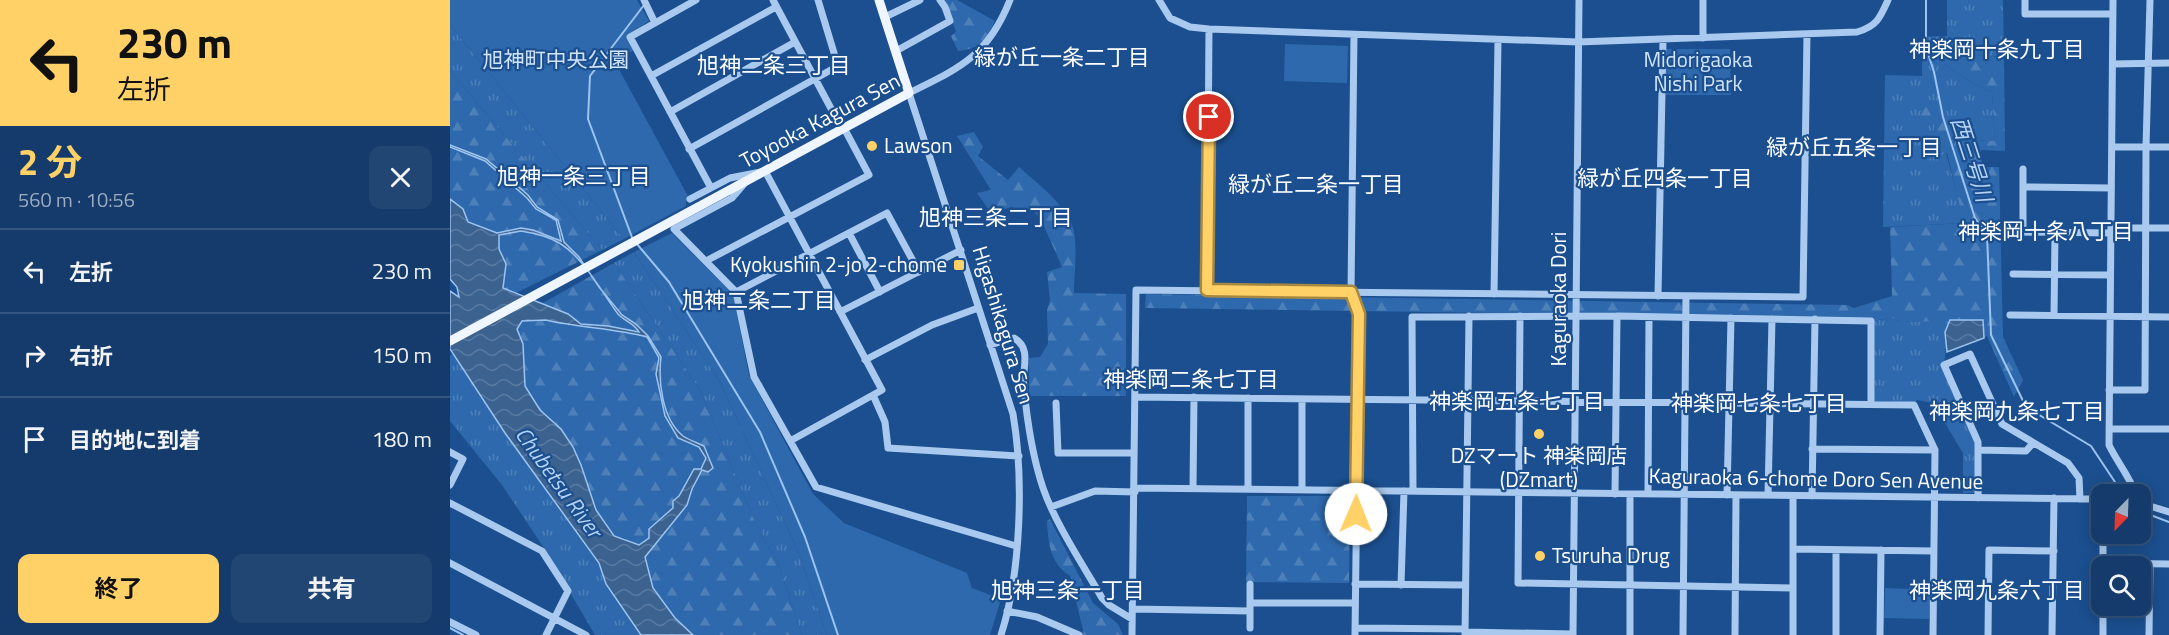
<!DOCTYPE html>
<html lang="ja">
<meta charset="utf-8">
<style>
body{margin:0;font-family:"Titillium Web","Noto Sans JP",sans-serif;background:#214673;color:#f1f3f6;height:100vh;display:flex;flex-direction:column;font-size:22px;white-space:nowrap}
*{box-sizing:border-box;margin:0}
p{font-size:20px;color:#9dadc1}
.icon{flex:none;width:33px;height:33px;fill:none;stroke:currentColor;stroke-width:2;stroke-linecap:round;stroke-linejoin:round}
.map{position:relative;flex:1;overflow:hidden}
.sheet{display:flex;flex-direction:column;background:#143b6b;width:450px}
.sheet>*{flex:none}
.guide{background:#ffd166;color:#111;overflow:hidden}
.needle{width:39px;rotate:203deg}
.fabs{position:absolute;left:1641px;top:484px;display:grid;gap:12px}
.fabs a{display:grid;place-items:center;width:60px;height:60px;border-radius:12px;background:#143b6b;box-shadow:0 3px 15px #0003,0 0 0 2px #33557e;font-size:30px}
.pin{position:absolute;display:grid;place-items:center;width:51px;height:51px;color:#fff;margin:-26px;border:3px solid #fff;border-radius:50%;box-shadow:0 2px 6px #0007}
.me{position:absolute;width:66px;margin:-33px;rotate:1deg;stroke-linejoin:round;filter:drop-shadow(0 0 4px #0008)}
.turn{display:flex;align-items:center;gap:21px;height:126px;padding:0 18px;font-size:27px}
.turn .icon{width:78px;height:78px;stroke-width:2.5}
.turn b{display:block;font-size:42px;line-height:51px}
.round{display:grid;place-items:center;flex:none;width:63px;height:63px;border-radius:12px;background:#214673}
.overview{display:flex;align-items:center;justify-content:space-between;height:102px;padding:0 18px}
h1{font-size:36px;font-weight:700;line-height:45px;color:#ffd166}
.button{display:flex;gap:12px;margin-top:auto;padding:12px 18px}
.button a{flex:1;height:69px;border-radius:12px;background:#ffd166;color:#111;font-size:24px;font-weight:700;line-height:69px;text-align:center}
.button a+a{background:#214673;color:#f1f3f6}
ul{padding:0;list-style:none}
li{display:flex;align-items:center;gap:18px;height:84px;padding:0 18px;border-top:2px solid #33557e}
li div{flex:1}
li b{display:block;font-size:22px}
li em{font-style:normal}
main{display:flex;flex:1;min-height:0}
.map>svg:first-child{display:block}
.grass{fill:url(#grass-tufts)}
.forest{fill:url(#forest-firs)}
.park{fill:#2e69ad}
.water{fill:url(#water-waves);stroke:#9cc4f0;stroke-width:1.5;fill-rule:evenodd}
.lines{fill:none;stroke-linecap:round;stroke-linejoin:round}
.stream{stroke:#9cc4f0;stroke-width:2}
.minor{stroke:#a9c9ee;stroke-width:7}
.major{stroke:#f0f6ff;stroke-width:9}
.route-casing{stroke:#a68842;stroke-width:15}
.route{stroke:#ffd166;stroke-width:10}
.poi-dot{fill:#ffd166;stroke:#1b4f8f;stroke-width:2}
.labels{text-anchor:middle;stroke-width:4.5;stroke-linejoin:round;paint-order:stroke}
.park-label{font-size:21px;fill:#cfe3fa;stroke:#1b4f8f}
.street-label{font-size:21px;fill:#fff;stroke:#1b4f8f}
.poi-label{font-size:21px;fill:#fff;stroke:#1b4f8f;text-anchor:start}
.neighbourhood-label{font-size:22px;fill:#fff;stroke:#1b4f8f}
.water-label{font-size:22px;font-style:italic;fill:#b5d3f5;stroke:#1b4f8f}
</style>
<main>
<section class="sheet">
<div class="guide">
<div class="turn"><svg class="icon" aria-label="left" viewBox="0 0 24 24"><path d="M17 20v-9H6M10 6l-5 5 5 5"/></svg><div><b>230 m</b>左折</div></div>
</div>
<div class="overview"><div><h1>2 分</h1><p>560 m · 10:56</p></div><a class="round"><svg class="icon" aria-label="close" viewBox="0 0 24 24"><path d="M6 6l12 12M18 6L6 18"/></svg></a></div>
<ul>
<li><svg class="icon" aria-label="left" viewBox="0 0 24 24"><path d="M17 20v-9H6M10 6l-5 5 5 5"/></svg><div><b>左折</b></div><em>230 m</em></li>
<li><svg class="icon" aria-label="right" viewBox="0 0 24 24"><path d="M7 20v-9h11M14 6l5 5-5 5"/></svg><div><b>右折</b></div><em>150 m</em></li>
<li><svg class="icon" aria-label="arrive" viewBox="0 0 24 24"><path d="M6 21V4h12l-3 4 3 4H6"/></svg><div><b>目的地に到着</b></div><em>180 m</em></li>
</ul>
<div class="button"><a>終了</a><a>共有</a></div>
</section>
<div class="map">
<svg width="1719" height="635" viewBox="0 0 1719 635">
<defs>
<pattern id="grass-tufts" width="24" height="20" patternUnits="userSpaceOnUse" patternTransform="scale(1.5)"><rect width="24" height="20" fill="#2e69ad"/><path d="M3 7l-1-3M5 7V3M7 7l1-3M15 17l-1-3M17 17v-4M19 17l1-3" fill="none" stroke="#4d80b9"/></pattern>
<pattern id="forest-firs" width="22" height="20" patternUnits="userSpaceOnUse" patternTransform="scale(1.5)"><rect width="22" height="20" fill="#2e69ad"/><path d="M5 1l3.5 6h-7zM16 11l3.5 6h-7z" fill="#4d80b9"/></pattern>
<pattern id="water-waves" width="16" height="10" patternUnits="userSpaceOnUse" patternTransform="scale(1.5)"><rect width="16" height="10" fill="#3c6290"/><path d="M0 5q4-4 8 0t8 0" fill="none" stroke="#597aa1"/></pattern>
</defs>
<rect width="100%" height="100%" fill="#1b4f8f"/>
<path class="grass" d="M 1497,0 L 1553,0 L 1554,57 L 1496,53 L 1494,64 L 1526,85 L 1542,92 L 1545,141 L 1505,139 L 1485,125 L 1484,134 L 1474,160 L 1496,153 L 1515,223 L 1433,227 L 1435,75 L 1472,76 L 1472,37 L 1497,36 Z
M 0,25 L 174,239 L 152,250 L 0,71 Z
M 184,252 L 269,380 L 347,549 L 377,635 L 352,635 L 328,563 L 308,529 L 250,390 L 164,263 Z
M 1442,318 L 1450,322 L 1500,320 C 1494,335 1497,349 1494,365 L 1528,442 L 1528,493 L 1513,493 L 1513,453 L 1483,403 L 1467,400 L 1464,405 L 1421,404 L 1421,321 Z
M 3,354 L 55,433 L 149,563 L 156,584 L 191,635 L 145,635 L 96,551 L 52,485 L 0,421 L 0,356 Z"/>
<path class="forest" d="M 491,0 L 507,0 L 545,21 C 535,42 531,48 508,51 L 501,36 L 506,32 L 497,7 Z
M 1496,53 L 1554,57 L 1555,151 L 1531,150 L 1532,167 L 1549,167 L 1553,337 L 1573,380 L 1564,397 L 1537,336 L 1534,338 L 1532,320 L 1450,322 L 1442,318 L 1421,321 L 1402,318 L 695,308 L 696,294 L 1397,305 L 1404,308 L 1442,296 L 1440,227 L 1514,223 L 1497,153 L 1474,160 L 1470,137 L 1484,134 L 1485,125 L 1470,117 L 1474,100 L 1483,100 L 1505,139 L 1545,141 L 1542,92 L 1526,85 L 1494,64 Z
M 0,71 L 152,250 L 66,293 L 53,288 L 56,264 L 49,249 L 49,235 L 17,222 L 13,209 L 0,199 Z
M 524,132 L 533,147 L 528,156 L 558,180 L 569,167 C 587,183 610,200 621,222 C 629,239 624,274 624,293 L 676,294 L 676,396 L 579,396 L 579,358 L 590,357 L 598,344 L 597,310 L 600,300 L 597,272 L 612,267 L 591,219 L 581,209 L 569,212 L 562,207 L 541,213 L 527,193 L 541,190 L 507,136 Z
M 164,263 L 250,390 L 308,529 L 328,563 L 352,635 L 243,635 L 225,618 L 203,588 L 195,557 L 174,538 L 164,536 L 146,510 L 131,465 L 123,447 L 111,429 L 90,410 L 75,386 L 73,344 L 67,329 L 72,321 L 96,320 L 122,326 L 131,324 L 118,314 L 91,304 Z
M 797,496 L 900,496 L 899,583 L 796,582 Z
M 600,519 L 643,603 L 668,624 L 673,635 L 632,635 L 633,630 L 620,576 C 600,563 598,543 597,521 Z"/>
<path class="park" d="M 0,0 L 187,0 L 199,21 L 177,36 L 184,50 L 165,62 L 240,200 L 236,202 L 236,206 L 174,239 L 0,25 Z
M 835,44 L 898,46 L 897,83 L 834,81 Z
M 1215,49 L 1280,49 L 1281,95 L 1216,95 Z
M 222,233 L 283,294 L 299,375 L 363,494 L 394,523 L 517,573 L 522,588 L 551,599 L 540,635 L 377,635 L 347,549 L 269,380 L 184,252 Z
M 1459,586 L 1481,587 L 1479,619 L 1434,618 L 1435,588 L 1459,589 Z"/>
<path class="water" d="M 0,145 L 36,159 L 78,195 L 87,207 L 108,220 L 114,242 L 129,257 L 149,287 L 172,315 L 186,324 L 198,336 L 211,357 C 208,381 212,419 233,436 C 239,440 248,443 254,446 L 263,468 L 258,472 L 252,470 L 242,489 L 237,505 L 195,557 L 203,588 L 225,618 L 243,635 L 191,635 L 156,584 L 149,563 L 55,433 L 0,349 L 0,291 L 9,297 L 7,287 L 0,279 L 0,199 L 13,209 L 18,222 L 47,233 L 71,228 L 83,230 L 111,241 L 106,220 L 86,209 L 77,198 L 35,161 L 0,147 ZM 71,231 C 84,233 100,237 111,244 C 135,260 151,291 168,314 C 174,321 184,323 189,332 L 158,326 L 131,324 L 118,314 L 53,288 L 56,264 L 49,249 L 49,235 ZM 96,320 C 129,328 163,328 197,337 L 209,358 L 206,374 L 215,416 L 228,438 L 249,447 L 256,458 L 251,469 L 244,469 L 229,496 L 223,501 L 223,508 L 199,529 L 199,538 L 189,545 L 164,536 L 146,510 L 131,465 L 123,447 L 111,429 L 90,410 L 75,386 L 73,344 L 67,329 L 72,321 Z
M 1500,320 L 1533,320 L 1534,338 L 1497,352 L 1495,332 Z"/>
<g class="lines">
<path class="stream" d="M 1476,0 L 1476,47 L 1484,72 L 1493,117 L 1525,218 L 1537,234 L 1541,335 L 1576,407 L 1641,446 L 1669,488
M 183,240 L 138,119 L 140,76 L 194,5
M 187,244 L 219,282 L 310,432 L 355,537 L 388,635
M 1698,514 L 1719,522
M 0,628 L 13,635"/>
<path class="minor" d="M 194,0 L 205,23
M 246,0 L 180,37 L 261,188
M 323,0 L 392,129
M 709,0 L 720,18 L 740,27 L 759,29 L 1128,42 L 1407,32 C 1427,26 1430,18 1438,0
M 1253,0 L 1253,38
M 1575,0 L 1575,14 L 1663,14
M 1663,0 L 1659,445 C 1667,462 1680,477 1686,495
M 435,17 L 470,0
M 904,35 L 901,292 L 909,314 L 905,635
M 446,51 L 500,21 L 495,7 L 490,0
M 1663,64 L 1719,63
M 201,76 L 326,7
M 220,112 L 345,42
M 1662,147 L 1719,147
M 239,149 L 388,66 L 368,0
M 1573,169 L 1573,232 L 1661,233
M 294,184 L 282,198 L 224,229 L 286,292 L 304,377 L 366,487 L 566,546
M 1574,187 L 1661,188
M 240,199 L 280,178 L 315,171 L 432,390 L 340,441
M 1661,228 L 1719,228
M 399,233 L 430,292
M 256,261 L 419,175 L 394,128
M 1563,274 L 1660,275
M 757,290 L 759,29
M 286,292 L 437,213 L 469,272
M 1044,294 L 1048,41
M 1208,296 L 1213,40
M 390,312 L 511,250
M 1560,315 L 1719,317
M 1604,315 L 1605,233
M 1070,316 L 1068,583 L 1343,588
M 540,345 L 564,338 C 583,349 571,370 574,388 C 577,420 583,458 593,488 C 605,523 633,565 652,598 L 659,605 L 682,619
M 415,360 L 482,325 L 528,308
M 1659,390 L 1695,390 L 1696,147 L 1700,0
M 423,395 L 435,422 L 438,448 L 569,456
M 685,397 L 1464,405 L 1485,450 L 1362,449
M 606,403 L 608,453 L 684,453
M 1659,429 L 1719,429
M 1528,450 L 1576,451 L 1583,443
M 0,452 L 13,459 L 0,485
M 685,488 L 1652,499
M 743,488 L 744,397
M 798,489 L 798,398
M 852,490 L 852,399
M 963,491 L 962,317 L 1167,316 L 1421,321 L 1421,404
M 1165,494 L 1167,316
M 1180,494 L 1180,635
M 1198,494 L 1199,317
M 1277,495 L 1281,318
M 1318,495 L 1322,319
M 1362,496 L 1365,319
M 1528,498 L 1528,442 L 1494,365 L 1520,354 L 1552,424 L 1618,463 L 1629,478 L 1630,499
M 0,503 L 92,551 L 118,591 L 96,635
M 1690,503 L 1719,512
M 601,507 L 645,491 L 685,492
M 1344,549 L 1484,551
M 1386,551 L 1386,635
M 0,563 L 136,635
M 1653,563 L 1719,564
M 1653,567 L 1653,534
M 905,584 L 1014,585
M 951,585 L 954,491
M 800,603 L 905,603
M 683,609 L 800,611
M 557,611 L 587,617 L 629,635
M 0,622 L 26,635
M 800,628 L 800,584
M 906,628 L 1015,629
M 1015,632 L 1123,634
M 551,635 C 571,573 574,478 563,414 L 459,93 C 510,68 538,56 560,0
M 682,635 L 686,290 L 1353,297 L 1357,34
M 1015,635 L 1019,316
M 1123,635 L 1129,0
M 1233,635 L 1236,296
M 1285,635 L 1286,495
M 1343,635 L 1343,496
M 1430,635 L 1431,550
M 1483,635 L 1485,450
M 1538,635 L 1539,550 L 1604,551
M 1602,635 L 1604,498
M 1653,635 L 1653,606
M 1699,635 L 1700,564"/>
<path class="major" d="M 0,341 L 459,93 L 429,0"/>
</g>
<g class="lines">
<defs>
<path id="route" d="M 759,117 L 757,290 L 901,292 L 909,314 L 906,514"/>
</defs>
<use href="#route" class="route-casing"/>
<use href="#route" class="route"/>
</g>
<g class="poi-dot">
<circle cx="422" cy="146" r="6"/>
<rect x="503" y="259" width="12" height="12" rx="3"/>
<circle cx="1089" cy="434" r="6"/>
<circle cx="1090" cy="556" r="6"/>
</g>
<g class="labels">
<g class="park-label">
<text x="106" y="67">旭神町中央公園</text>
<text x="1248" y="67">Midorigaoka<tspan x="1248" dy="24">Nishi Park</tspan></text>
</g>
<g class="street-label">
<text transform="translate(370 121) rotate(-28)" y="7">Toyooka Kagura Sen</text>
<text transform="translate(1109 299) rotate(-90)" y="7">Kaguraoka Dori</text>
<text transform="translate(553 325) rotate(73)" y="7">Higashikagura Sen</text>
<text transform="translate(1366 479) rotate(1)" y="7">Kaguraoka 6-chome Doro Sen Avenue</text>
</g>
<g class="poi-label">
<text x="434" y="153">Lawson</text>
<text x="497" y="272" text-anchor="end">Kyokushin 2-jo 2-chome</text>
<text x="1089" y="463" text-anchor="middle">DZマート 神楽岡店<tspan x="1089" dy="24">(DZmart)</tspan></text>
<text x="1102" y="563">Tsuruha Drug</text>
</g>
<g class="neighbourhood-label">
<text x="1547" y="57">神楽岡十条九丁目</text>
<text x="612" y="65">緑が丘一条二丁目</text>
<text x="324" y="73">旭神二条三丁目</text>
<text x="1404" y="155">緑が丘五条一丁目</text>
<text x="124" y="184">旭神一条三丁目</text>
<text x="1215" y="186">緑が丘四条一丁目</text>
<text x="866" y="192">緑が丘二条一丁目</text>
<text x="546" y="225">旭神三条二丁目</text>
<text x="1596" y="239">神楽岡十条八丁目</text>
<text x="309" y="308">旭神二条二丁目</text>
<text x="741" y="387">神楽岡二条七丁目</text>
<text x="1067" y="409">神楽岡五条七丁目</text>
<text x="1309" y="411">神楽岡七条七丁目</text>
<text x="1567" y="419">神楽岡九条七丁目</text>
<text x="618" y="598">旭神三条一丁目</text>
<text x="1547" y="598">神楽岡九条六丁目</text>
</g>
<g class="water-label">
<text transform="translate(1522 159) rotate(72)" y="8">西三号川</text>
<text transform="translate(109 482) rotate(54)" y="8">Chubetsu River</text>
</g>
</g>
</svg>
<div class="fabs">
<a><svg class="needle" viewBox="-14 -14 28 28"><path d="M0-13l5 13h-10z" fill="#e53935"/><path d="M0 13l5-13h-10z" fill="#9dadc1"/></svg></a>
<a><svg class="icon" aria-label="search" viewBox="0 0 24 24"><circle cx="10" cy="10" r="6"/><path d="M15 15l6 6"/></svg></a>
</div>
<div class="pin" style="left:759px;top:117px;background:#d93025"><svg class="icon" aria-label="arrive" viewBox="0 0 24 24"><path d="M6 21V4h12l-3 4 3 4H6"/></svg></div>
<svg class="me" style="left:906px;top:514px" viewBox="-20 -20 40 40"><circle r="19" fill="#fff"/><path d="M0-13L10 11 0 6-10 11z" fill="#ffd166"/></svg>
</div>
</main>
